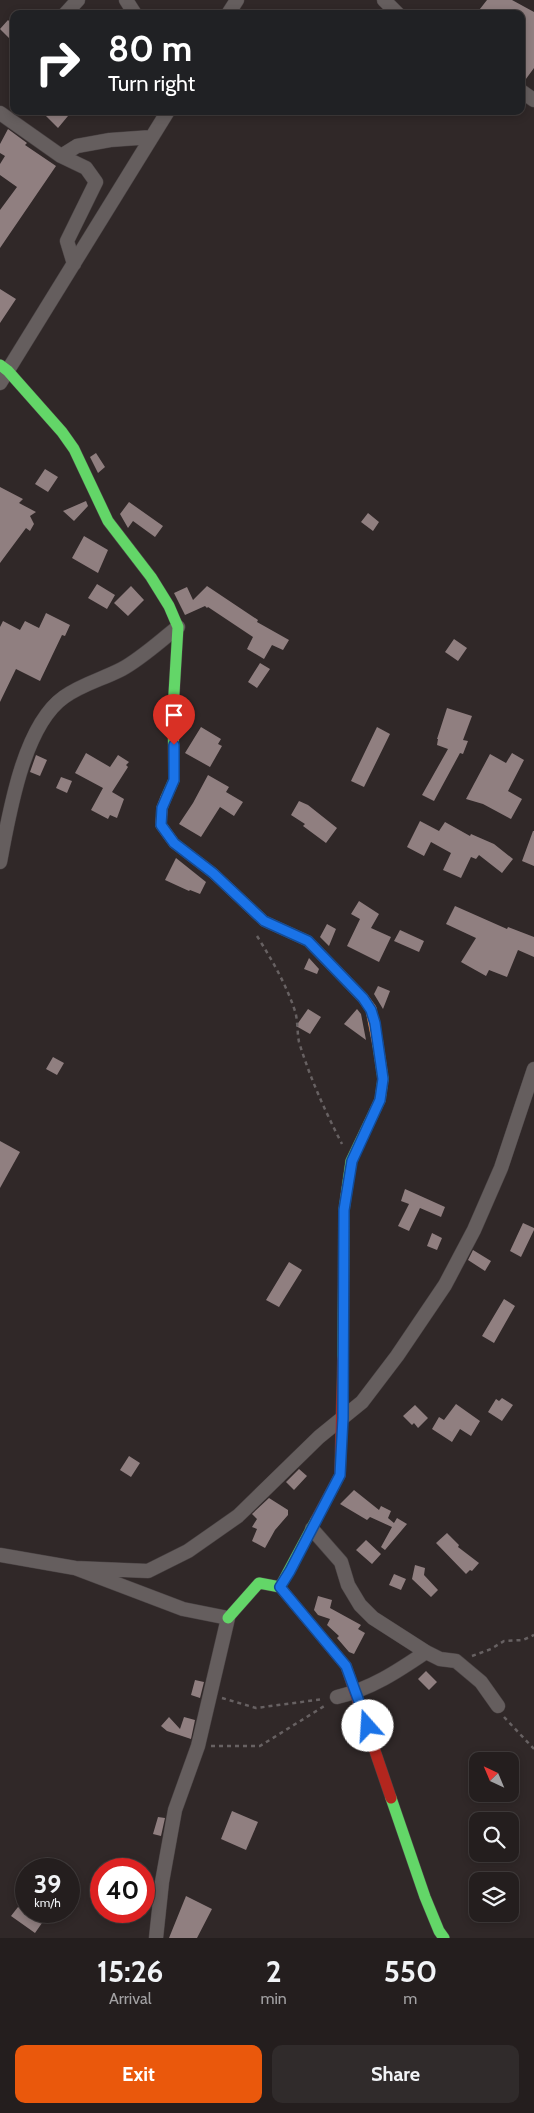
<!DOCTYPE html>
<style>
body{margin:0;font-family:Cabin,sans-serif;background:#302b2b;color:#f1f3f6;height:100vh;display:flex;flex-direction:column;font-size:19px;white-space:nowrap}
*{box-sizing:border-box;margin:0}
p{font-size:16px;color:#a3a2a4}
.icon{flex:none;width:28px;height:28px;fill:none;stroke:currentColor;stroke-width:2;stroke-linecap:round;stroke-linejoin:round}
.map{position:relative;height:1938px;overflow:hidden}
.side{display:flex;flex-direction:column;background:#241e1e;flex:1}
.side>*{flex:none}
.guide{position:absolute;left:10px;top:10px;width:515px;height:105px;border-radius:10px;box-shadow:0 2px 8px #0003,0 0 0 1px #413c3c;background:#202124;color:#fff;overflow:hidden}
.needle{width:32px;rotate:316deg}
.fabs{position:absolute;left:469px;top:1752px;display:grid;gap:10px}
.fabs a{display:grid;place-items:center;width:50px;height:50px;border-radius:10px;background:#241e1e;box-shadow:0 2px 8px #0003,0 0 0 1px #413c3c;font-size:25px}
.speed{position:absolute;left:15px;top:1858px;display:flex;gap:10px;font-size:25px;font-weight:700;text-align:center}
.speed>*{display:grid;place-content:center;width:65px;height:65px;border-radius:50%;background:#241e1e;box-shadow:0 2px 8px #0003,0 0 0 1px #413c3c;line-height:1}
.speed small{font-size:12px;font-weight:400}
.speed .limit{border:8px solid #d22;background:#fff;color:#111}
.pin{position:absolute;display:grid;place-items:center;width:42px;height:42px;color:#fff;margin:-51px -21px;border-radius:50% 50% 50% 0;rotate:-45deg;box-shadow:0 0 5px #0007}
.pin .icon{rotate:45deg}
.me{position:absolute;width:55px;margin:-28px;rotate:341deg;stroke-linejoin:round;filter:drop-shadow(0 0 4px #0008)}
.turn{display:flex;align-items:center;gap:18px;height:105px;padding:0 15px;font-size:22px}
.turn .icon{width:65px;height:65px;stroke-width:2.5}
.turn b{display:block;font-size:35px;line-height:42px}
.eta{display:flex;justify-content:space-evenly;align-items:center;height:85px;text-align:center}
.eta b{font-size:30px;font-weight:800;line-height:35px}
.cta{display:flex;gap:10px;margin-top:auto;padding:10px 15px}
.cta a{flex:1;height:58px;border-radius:10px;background:#ea580c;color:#fff;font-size:20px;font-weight:800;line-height:58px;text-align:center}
.cta a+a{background:#302b2b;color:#f1f3f6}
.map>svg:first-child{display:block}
.building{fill:#907f80}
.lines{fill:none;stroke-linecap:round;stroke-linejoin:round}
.street-casing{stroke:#4a4344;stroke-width:15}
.fast-casing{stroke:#4a4344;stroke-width:12}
.slow-casing{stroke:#4a4344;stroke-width:12}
.jam-casing{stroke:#4a4344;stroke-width:12}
.path{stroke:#676162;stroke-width:2.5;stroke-dasharray:4 4;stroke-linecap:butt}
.street{stroke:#655e5e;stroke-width:14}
.fast{stroke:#63d668;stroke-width:11}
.slow{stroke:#ff974d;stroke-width:11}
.jam{stroke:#b3261e;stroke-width:11}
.route-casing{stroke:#114b97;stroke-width:12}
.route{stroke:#1a73e8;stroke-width:9}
</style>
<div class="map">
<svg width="534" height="1938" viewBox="0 0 534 1938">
<rect width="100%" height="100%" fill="#302828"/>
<path class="building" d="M 487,0 L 512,0 L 534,12 L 534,68 L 523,83 L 521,82 L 521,14 L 476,14 Z
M 8,20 L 14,26 L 14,43 L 0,29 Z
M 41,111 L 62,111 L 68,116 L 58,128 Z
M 8,129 L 27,143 L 25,145 L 56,166 L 0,248 L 0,210 L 17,187 L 0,175 L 0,164 L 5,156 L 0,153 L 0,144 Z
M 0,289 L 16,299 L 0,323 Z
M 96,453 L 105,467 L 98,473 L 90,457 Z
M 45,469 L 58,477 L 48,492 L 35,484 Z
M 0,487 L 23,499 L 19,503 L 36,512 L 30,516 L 34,524 L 30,531 L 26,528 L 0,563 Z
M 86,501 L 88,506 L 74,521 L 63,511 Z
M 129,502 L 163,526 L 155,537 L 133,521 L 128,528 L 120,514 Z
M 368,513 L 379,522 L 373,531 L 361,522 Z
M 84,536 L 108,550 L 98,573 L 72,558 Z
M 97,584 L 115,595 L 107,609 L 88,598 Z
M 131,586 L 144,600 L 128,616 L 114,603 Z
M 207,586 L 258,620 L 257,622 L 289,640 L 283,650 L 272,645 L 264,659 L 247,649 L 253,637 L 208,607 L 207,608 L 205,606 L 185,615 L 174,593 L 187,587 L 193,600 Z
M 46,613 L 70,625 L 65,636 L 62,635 L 40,681 L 16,669 L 0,702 L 0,627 L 3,621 L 20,630 L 25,621 L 39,628 Z
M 454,639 L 467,648 L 458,661 L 445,652 Z
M 260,663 L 270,669 L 257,688 L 248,682 Z
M 447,708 L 472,716 L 463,740 L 468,741 L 463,754 L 460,753 L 434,801 L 422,795 L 448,749 L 437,745 L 438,739 L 437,739 Z
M 201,727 L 221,739 L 218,744 L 222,746 L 210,767 L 185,753 Z
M 377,727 L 390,734 L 364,787 L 351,781 Z
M 86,753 L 110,767 L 118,755 L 129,762 L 126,765 L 128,767 L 112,792 L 124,799 L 117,818 L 110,815 L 108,819 L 91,810 L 103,788 L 75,773 Z
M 512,753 L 524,760 L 508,791 L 522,799 L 511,819 L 483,804 L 466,799 L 490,754 L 506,763 Z
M 36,755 L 47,760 L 40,776 L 30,772 Z
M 208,775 L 229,787 L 226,792 L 243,802 L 234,816 L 220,807 L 201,837 L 179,824 L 193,803 Z
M 61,777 L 72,781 L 67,793 L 56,788 Z
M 299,801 L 308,805 L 337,828 L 326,843 L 303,826 L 305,824 L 291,815 Z
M 420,821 L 439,831 L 445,822 L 470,836 L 471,834 L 494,844 L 513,859 L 502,873 L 479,855 L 476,859 L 471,857 L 461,878 L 443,870 L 451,853 L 431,842 L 424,856 L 407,847 Z
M 533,831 L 534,831 L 534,866 L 522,861 Z
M 176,858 L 206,882 L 200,894 L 190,890 L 189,891 L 165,880 Z
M 359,901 L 379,914 L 371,928 L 391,937 L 379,962 L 347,946 L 360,919 L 351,914 Z
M 455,906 L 507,929 L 508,927 L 534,937 L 534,957 L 518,950 L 507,977 L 489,970 L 486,976 L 461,962 L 476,938 L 446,924 Z
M 327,924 L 336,929 L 329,946 L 320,937 Z
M 400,930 L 424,941 L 419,952 L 394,941 Z
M 309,958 L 319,969 L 317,974 L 304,969 Z
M 378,986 L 390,991 L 383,1009 L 374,994 Z
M 308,1009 L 321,1017 L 310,1034 L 296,1026 Z
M 357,1009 L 361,1014 L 366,1040 L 344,1024 Z
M 53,1057 L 64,1063 L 57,1075 L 46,1069 Z
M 0,1141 L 20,1152 L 0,1188 Z
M 405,1189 L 445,1207 L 441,1217 L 420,1208 L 409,1231 L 398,1226 L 409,1204 L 401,1201 Z
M 523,1223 L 534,1228 L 534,1230 L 521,1257 L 510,1251 Z
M 432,1233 L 442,1238 L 437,1250 L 427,1246 Z
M 473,1250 L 491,1261 L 485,1271 L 468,1260 Z
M 289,1262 L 302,1270 L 279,1307 L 266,1300 Z
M 504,1299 L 515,1306 L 494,1343 L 482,1336 Z
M 502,1398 L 513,1405 L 502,1421 L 488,1412 L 496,1399 L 499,1401 Z
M 456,1404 L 480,1421 L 471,1436 L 460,1429 L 452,1442 L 432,1429 L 439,1417 L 444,1420 Z
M 415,1405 L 428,1418 L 418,1428 L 414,1423 L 412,1425 L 403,1416 Z
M 129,1456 L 140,1463 L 131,1477 L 120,1470 Z
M 299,1469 L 307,1476 L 294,1490 L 286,1482 Z
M 354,1490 L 379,1510 L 381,1506 L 391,1511 L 388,1518 L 394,1523 L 397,1518 L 407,1524 L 385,1550 L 381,1547 L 392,1527 L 370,1517 L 367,1520 L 340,1504 Z
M 269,1498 L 288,1510 L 288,1515 L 275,1530 L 265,1548 L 252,1541 L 257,1529 L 252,1527 L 257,1519 L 252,1514 Z
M 447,1533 L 459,1545 L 458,1547 L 479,1563 L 472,1571 L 470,1570 L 466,1574 L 436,1543 Z
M 366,1540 L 381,1554 L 372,1564 L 356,1550 Z
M 415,1565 L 425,1568 L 424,1575 L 438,1590 L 431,1597 L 412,1579 Z
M 394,1574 L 406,1579 L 401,1590 L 389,1585 Z
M 318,1596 L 332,1600 L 330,1608 L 361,1625 L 358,1629 L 365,1633 L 354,1654 L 349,1652 L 337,1638 L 339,1636 L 327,1625 L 330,1619 L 318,1615 L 314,1610 Z
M 426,1671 L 437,1682 L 429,1690 L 418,1679 Z
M 195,1680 L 204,1682 L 200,1698 L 191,1695 Z
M 169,1717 L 180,1729 L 184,1717 L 195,1720 L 191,1739 L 167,1731 L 161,1726 Z
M 232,1811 L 258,1822 L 246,1850 L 221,1839 Z
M 158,1817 L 165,1818 L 161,1836 L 153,1834 Z
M 186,1896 L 212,1909 L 197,1938 L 169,1938 Z
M 18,1907 L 42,1923 L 35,1933 L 11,1916 Z"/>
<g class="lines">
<defs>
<path id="street" d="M 126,0 L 135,14
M 384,0 L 398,14
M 65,14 L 78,0
M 228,14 L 237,0
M 521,91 L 534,100
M 0,113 L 61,156 L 86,168 L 96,182 L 67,241 L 74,264
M 61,156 L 77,146 L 110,140 L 152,137
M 0,383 L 168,111
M 0,862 C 9,815 23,726 64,697 C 82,684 103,679 122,669 C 142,658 160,641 178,627
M 312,1529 L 341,1562 L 348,1585 L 360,1605 L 373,1618 L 426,1652 L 440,1659 L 456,1661 L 481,1682 L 498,1706
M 0,1555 L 75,1568 L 183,1609 L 228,1618 L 198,1746 L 175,1810 L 162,1882 L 156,1938
M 75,1568 L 148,1571 L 188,1551 L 238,1516 L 319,1437 L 362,1402 L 397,1356 L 445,1285 L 474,1230 L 501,1168 L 534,1069
M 337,1697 C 371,1689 398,1671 426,1652"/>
<path id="fast" d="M 0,365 L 8,371 L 62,432 L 74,449 L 108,521 L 151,577 L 169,606 L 178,627 L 173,710 L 174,780 L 166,798
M 343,1358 L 344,1210 L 351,1161 L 380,1100 L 383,1079 L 378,1045
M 228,1618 L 259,1583 L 280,1587 L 316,1520
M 391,1798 L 425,1897 L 439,1931 L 444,1938"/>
<path id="slow" d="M 166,798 L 162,808 L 161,825 L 174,843 L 213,873 L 264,921 L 308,941 L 363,998 L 371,1009 L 378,1045"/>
<path id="jam" d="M 316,1520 L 340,1475 L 343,1358
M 280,1587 L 346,1666 L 391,1798"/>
</defs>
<use href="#street" class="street-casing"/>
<use href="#fast" class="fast-casing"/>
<use href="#slow" class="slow-casing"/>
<use href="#jam" class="jam-casing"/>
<path class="path" d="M 257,936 C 272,960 286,984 295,1011 C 298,1021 297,1032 299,1042 C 310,1078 325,1111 342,1144
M 472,1656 L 491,1649 L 504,1641 L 523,1640 L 534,1635
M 222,1698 L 256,1708 L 324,1699
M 504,1717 L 534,1749
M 211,1746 L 260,1746 L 326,1705"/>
<use href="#street" class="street"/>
<use href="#fast" class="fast"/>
<use href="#slow" class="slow"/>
<use href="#jam" class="jam"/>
</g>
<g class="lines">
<defs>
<path id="route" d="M 174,745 L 174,780 L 162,808 L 161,825 L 174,843 L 213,873 L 264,921 L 308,941 L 363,998 L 371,1010 L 375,1023 L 383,1079 L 380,1100 L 352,1161 L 344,1210 L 343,1418 L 340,1475 L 290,1571 L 280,1587 L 346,1666 L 368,1726"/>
</defs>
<use href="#route" class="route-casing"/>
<use href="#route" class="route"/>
</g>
</svg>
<div class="fabs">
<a><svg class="needle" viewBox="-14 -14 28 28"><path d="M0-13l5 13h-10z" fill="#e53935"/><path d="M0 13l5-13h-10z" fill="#a3a2a4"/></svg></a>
<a><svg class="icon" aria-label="search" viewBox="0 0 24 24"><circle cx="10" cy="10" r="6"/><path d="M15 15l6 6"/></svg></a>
<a><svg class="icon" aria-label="layers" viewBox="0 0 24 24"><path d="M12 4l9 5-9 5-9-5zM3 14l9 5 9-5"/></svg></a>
</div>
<div class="speed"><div>39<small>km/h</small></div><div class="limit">40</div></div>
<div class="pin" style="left:174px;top:745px;background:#d93025"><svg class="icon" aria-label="arrive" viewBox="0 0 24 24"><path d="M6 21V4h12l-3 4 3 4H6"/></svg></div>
<svg class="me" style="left:368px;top:1726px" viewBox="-20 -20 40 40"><circle r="19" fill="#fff"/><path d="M0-13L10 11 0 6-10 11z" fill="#1a73e8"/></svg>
<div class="guide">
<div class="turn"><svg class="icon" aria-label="right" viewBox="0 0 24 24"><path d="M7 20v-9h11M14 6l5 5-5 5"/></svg><div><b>80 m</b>Turn right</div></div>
</div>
</div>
<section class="side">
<div class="eta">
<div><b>15:26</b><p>Arrival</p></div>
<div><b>2</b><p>min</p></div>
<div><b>550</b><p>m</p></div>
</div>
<div class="cta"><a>Exit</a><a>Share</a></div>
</section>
